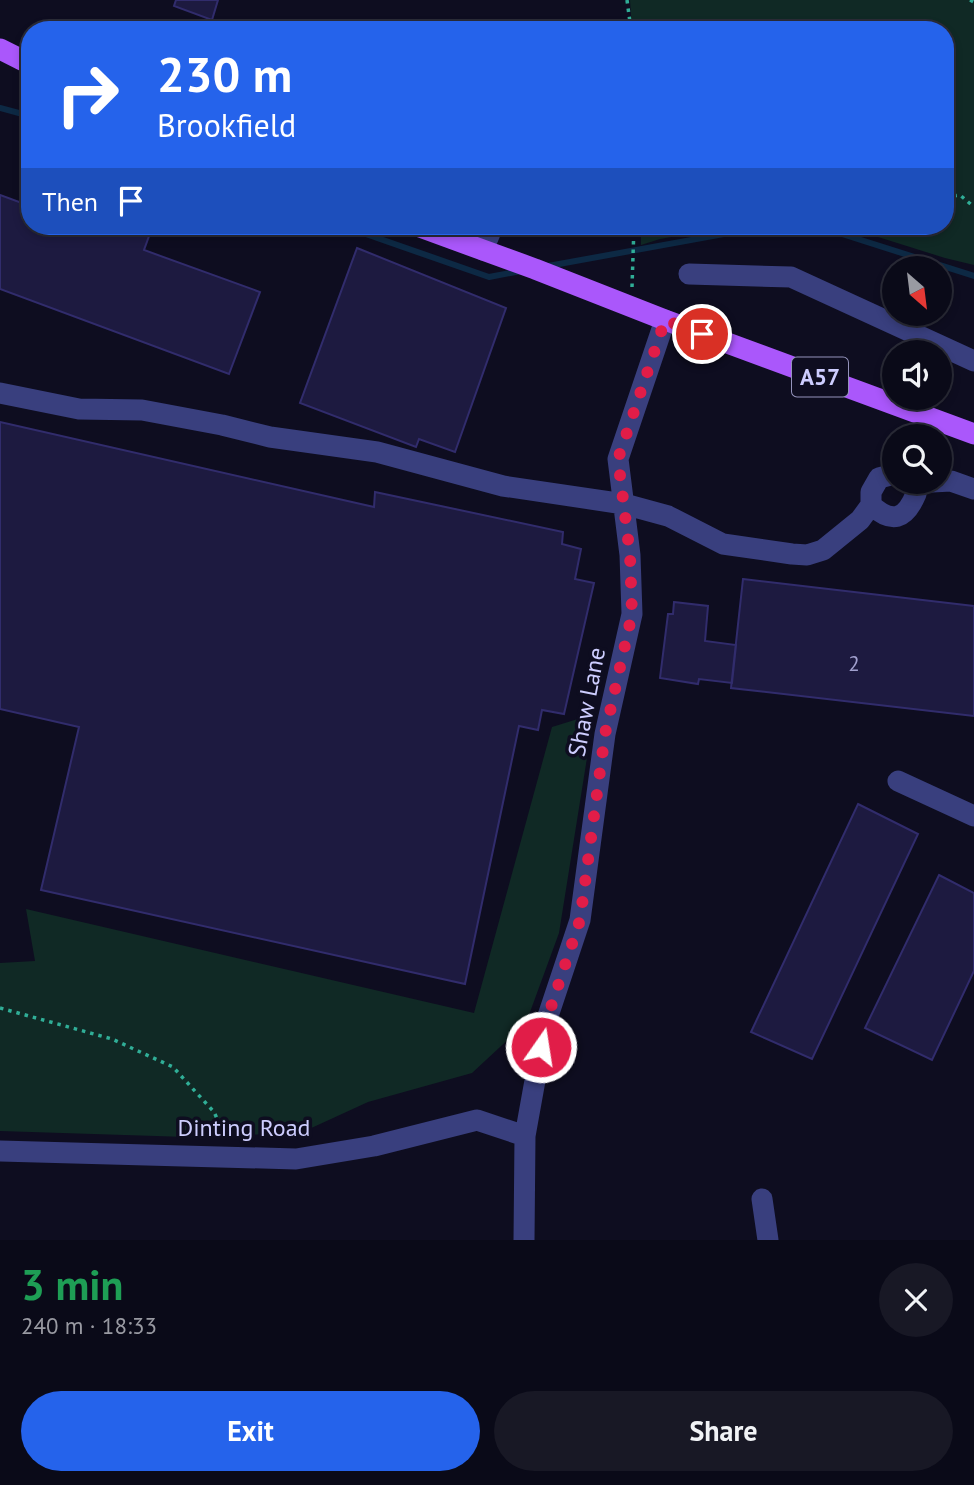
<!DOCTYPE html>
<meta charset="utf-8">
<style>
body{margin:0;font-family:"PT Sans",sans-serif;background:#181825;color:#f1f3f6;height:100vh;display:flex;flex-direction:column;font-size:26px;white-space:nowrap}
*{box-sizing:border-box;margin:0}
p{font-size:23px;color:#999aa2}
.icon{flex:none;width:38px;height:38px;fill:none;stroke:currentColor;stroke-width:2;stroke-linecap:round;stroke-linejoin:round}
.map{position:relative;height:1240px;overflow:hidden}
.panel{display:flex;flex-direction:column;background:#0a0a18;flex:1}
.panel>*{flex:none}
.guide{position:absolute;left:21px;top:21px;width:933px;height:214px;border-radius:28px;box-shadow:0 4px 10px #0003,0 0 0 2px #2a2b37;background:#2563eb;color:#fff;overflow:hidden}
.needle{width:46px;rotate:152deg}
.fabs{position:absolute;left:882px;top:256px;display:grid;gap:14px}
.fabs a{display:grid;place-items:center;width:70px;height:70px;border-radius:50%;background:#0a0a18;box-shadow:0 4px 10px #0003,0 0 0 2px #2a2b37;font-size:35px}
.pin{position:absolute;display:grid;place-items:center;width:60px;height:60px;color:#fff;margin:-30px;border:4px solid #fff;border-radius:50%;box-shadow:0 2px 7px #0007}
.me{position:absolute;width:77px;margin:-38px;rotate:13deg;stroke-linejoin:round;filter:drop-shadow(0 0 5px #0008)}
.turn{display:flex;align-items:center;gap:24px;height:147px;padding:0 21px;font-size:32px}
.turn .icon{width:91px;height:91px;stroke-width:2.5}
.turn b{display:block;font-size:49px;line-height:60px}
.then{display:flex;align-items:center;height:66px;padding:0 21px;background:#0003;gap:14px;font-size:26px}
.round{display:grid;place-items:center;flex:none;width:74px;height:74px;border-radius:37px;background:#181825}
.summary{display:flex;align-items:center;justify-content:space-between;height:119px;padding:0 21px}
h1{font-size:42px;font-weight:700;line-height:52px;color:#1e9e55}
.action{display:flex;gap:14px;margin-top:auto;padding:14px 21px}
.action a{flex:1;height:80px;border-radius:42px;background:#2563eb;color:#fff;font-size:28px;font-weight:700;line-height:80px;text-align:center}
.action a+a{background:#181825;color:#f1f3f6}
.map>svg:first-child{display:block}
.green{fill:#102925}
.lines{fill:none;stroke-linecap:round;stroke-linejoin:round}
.stream{stroke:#0d2944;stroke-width:6}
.building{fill:#1d1a40;stroke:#312c6c;stroke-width:2}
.path{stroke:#30ae97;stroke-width:3.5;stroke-dasharray:3.5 5;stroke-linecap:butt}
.minor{stroke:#393f7e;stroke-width:21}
.major{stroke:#aa57fb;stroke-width:21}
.route{stroke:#e11d48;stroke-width:12;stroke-dasharray:0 21.6}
.labels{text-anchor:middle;stroke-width:7;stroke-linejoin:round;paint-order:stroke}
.number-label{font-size:21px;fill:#a1a0ce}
.shield{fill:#0e0d20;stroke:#9493bb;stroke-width:2}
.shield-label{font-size:23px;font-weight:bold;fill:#cdcdfe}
.street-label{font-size:24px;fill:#cdcdfe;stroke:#0e0d20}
</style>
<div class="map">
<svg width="974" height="1240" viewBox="0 0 974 1240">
<rect width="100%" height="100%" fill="#0e0d20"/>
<path class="green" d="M 630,0 L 974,0 L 974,265 L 945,258 L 843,226 L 945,226 L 945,30 L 632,30 Z
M 641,226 L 734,226 L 660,239 L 641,245 Z
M 594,714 L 559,933 L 526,1023 L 472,1073 L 368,1102 L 307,1130 L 218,1138 L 0,1131 L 0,963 L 35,961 L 26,909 L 474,1013 L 552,727 Z"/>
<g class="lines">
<path class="stream" d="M 0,108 L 30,116
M 343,226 L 489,277 L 521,271
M 817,226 L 974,276
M 548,266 L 768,226"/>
</g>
<path class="building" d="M 176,0 L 218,0 L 212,20 L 174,6 Z
M 0,195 L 30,206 L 30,226 L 144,226 L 152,228 L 144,250 L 260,292 L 229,374 L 0,289 Z
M 357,248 L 506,308 L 455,452 L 419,439 L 416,447 L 300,403 Z
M 0,422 L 374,507 L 375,492 L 563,532 L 562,544 L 581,549 L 575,579 L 594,583 L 564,714 L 542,710 L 538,730 L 519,726 L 465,984 L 41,890 L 79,727 L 0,709 Z
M 743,579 L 974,606 L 974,716 L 731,688 Z
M 674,602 L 708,606 L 705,641 L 736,645 L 732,683 L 699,679 L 698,684 L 660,678 L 668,614 L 673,614 Z
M 858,804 L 918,834 L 812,1059 L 751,1032 Z
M 939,875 L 974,893 L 974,971 L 932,1060 L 865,1028 Z"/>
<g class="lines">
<path class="path" d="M 627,0 L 631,30
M 970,0 L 974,2
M 945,197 L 960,195 L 974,207
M 632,287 L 634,226
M 0,1008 L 112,1039 L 173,1067 L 214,1112 L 225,1136"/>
<path class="minor" d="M 483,250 L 493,226
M 689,274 L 791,277 L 974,361
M 0,393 L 79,409 L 142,410 L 222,425 L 270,437 L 377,452 L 503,486 L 624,504 L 668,516 L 723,544 L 792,554 L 807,555 L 823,550 L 860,520 L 871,505 L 871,492 L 879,478 L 894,474
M 913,483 L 951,481 L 974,489
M 871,505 C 892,524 905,520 916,494 L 913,483 L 910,481
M 898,781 L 974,816
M 0,1151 L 296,1159 L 374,1146 L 477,1120 L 525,1136
M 762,1199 L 768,1240
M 524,1240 L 525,1136 L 545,1025 L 580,920 L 605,734 L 632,614 L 630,555 L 618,459 L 665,320"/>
<path class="major" d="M 0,49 L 30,64
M 417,226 L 535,269 L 665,320 L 974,434"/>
</g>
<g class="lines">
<path class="route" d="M 541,1047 L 545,1025 L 580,920 L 605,734 L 632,614 L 630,555 L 618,459 L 665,320 L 702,334"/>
</g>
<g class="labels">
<g class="number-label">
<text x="854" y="671">2</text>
</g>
<rect class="shield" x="792" y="357.5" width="56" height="39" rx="5"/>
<g class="shield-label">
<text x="820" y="385">A57</text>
</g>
<g class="street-label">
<text transform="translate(587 702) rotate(-79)" y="8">Shaw Lane</text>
<text x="244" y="1136">Dinting Road</text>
</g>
</g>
</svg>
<div class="fabs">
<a><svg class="needle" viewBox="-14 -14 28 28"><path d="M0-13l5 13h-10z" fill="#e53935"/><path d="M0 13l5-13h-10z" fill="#999aa2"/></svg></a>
<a><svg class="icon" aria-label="sound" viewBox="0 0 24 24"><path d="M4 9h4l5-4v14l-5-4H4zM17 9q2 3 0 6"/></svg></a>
<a><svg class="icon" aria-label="search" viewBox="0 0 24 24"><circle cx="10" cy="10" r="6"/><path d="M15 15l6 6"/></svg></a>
</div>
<div class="pin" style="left:702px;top:334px;background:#d93025"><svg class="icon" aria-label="arrive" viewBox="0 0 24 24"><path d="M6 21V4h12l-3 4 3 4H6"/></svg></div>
<svg class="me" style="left:541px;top:1047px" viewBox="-20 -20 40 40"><circle r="17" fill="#e11d48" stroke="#fff" stroke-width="3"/><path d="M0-11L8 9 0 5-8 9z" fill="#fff"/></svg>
<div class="guide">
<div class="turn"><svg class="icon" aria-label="right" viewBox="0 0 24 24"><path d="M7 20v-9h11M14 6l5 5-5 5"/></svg><div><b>230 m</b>Brookfield</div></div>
<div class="then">Then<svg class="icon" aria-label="arrive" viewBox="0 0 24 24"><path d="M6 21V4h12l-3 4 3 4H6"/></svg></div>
</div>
</div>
<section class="panel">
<div class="summary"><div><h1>3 min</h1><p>240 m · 18:33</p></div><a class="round"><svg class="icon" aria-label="close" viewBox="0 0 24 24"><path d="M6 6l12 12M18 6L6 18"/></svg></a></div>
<div class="action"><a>Exit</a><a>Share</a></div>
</section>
